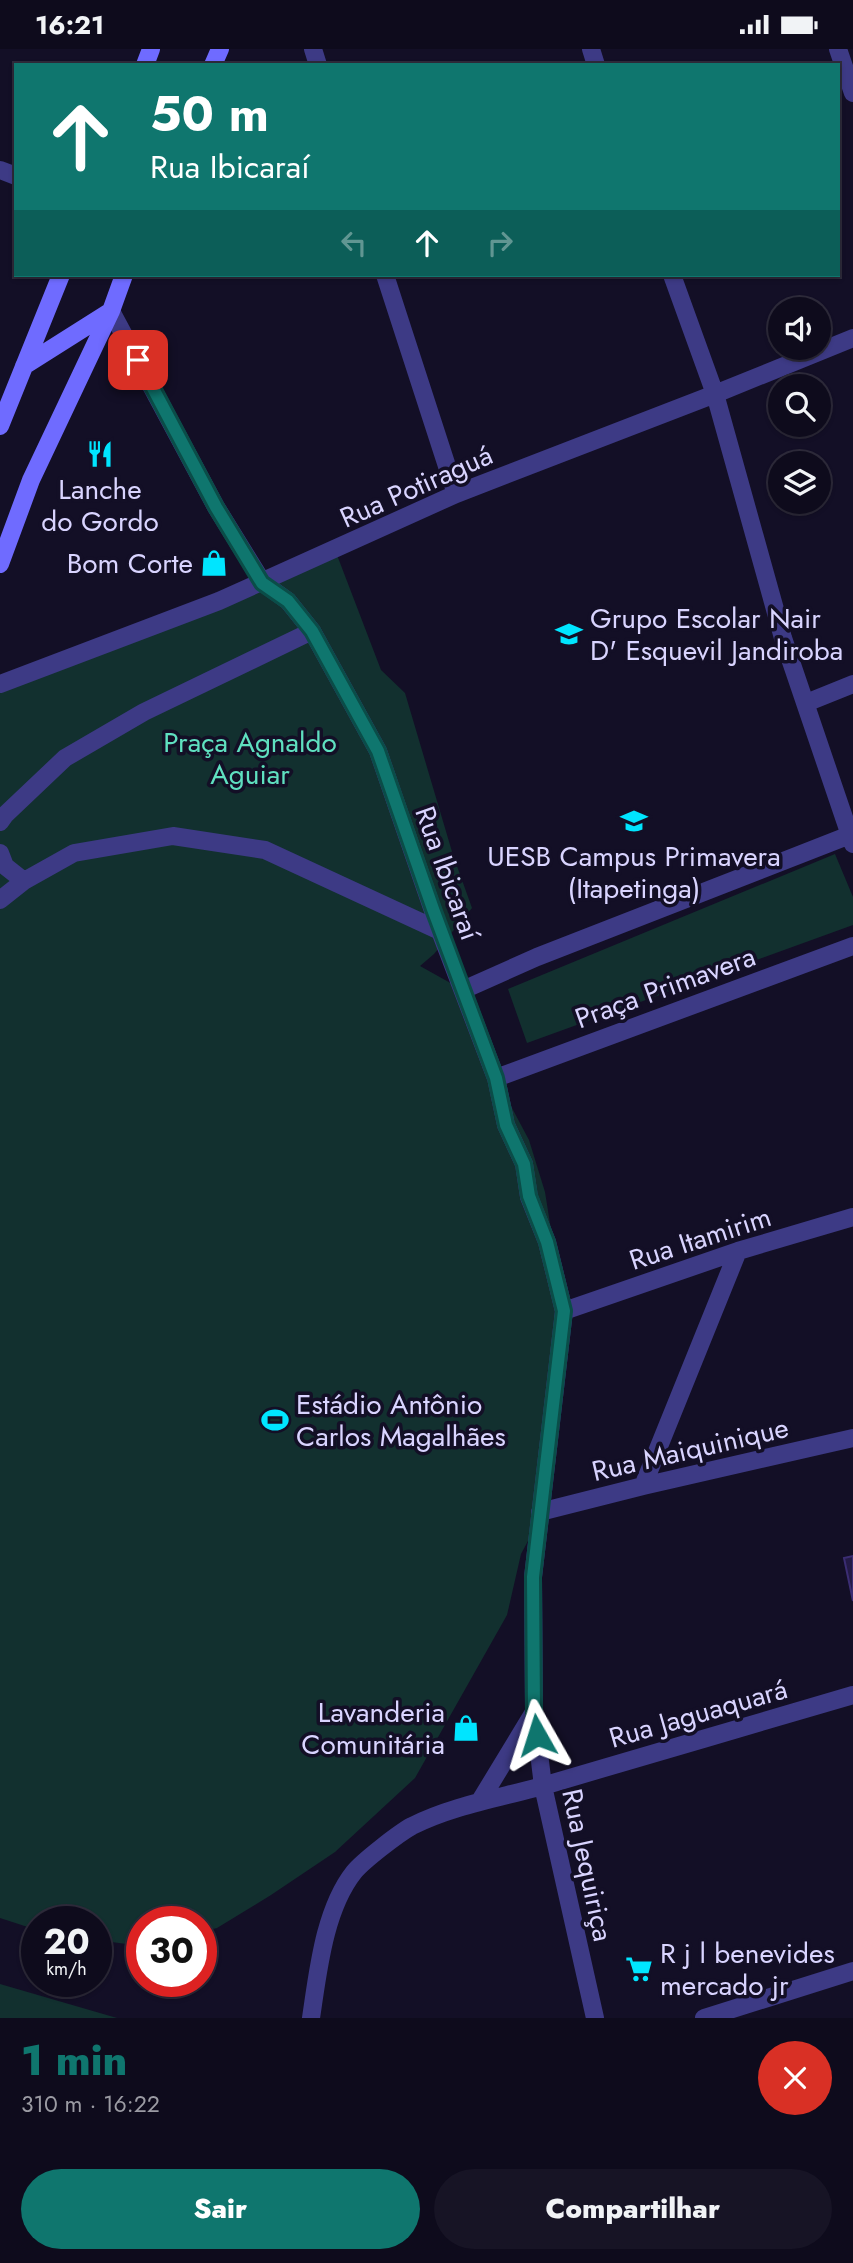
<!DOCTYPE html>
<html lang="pt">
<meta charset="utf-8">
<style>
body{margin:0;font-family:Jost,sans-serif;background:#171425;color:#f1f3f6;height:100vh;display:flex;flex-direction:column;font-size:26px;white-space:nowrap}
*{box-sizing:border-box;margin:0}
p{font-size:23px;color:#9b9ba3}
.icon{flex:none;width:38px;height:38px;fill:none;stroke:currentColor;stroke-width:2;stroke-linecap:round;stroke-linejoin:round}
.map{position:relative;height:1969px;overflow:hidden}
.details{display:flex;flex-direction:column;background:#0e0b1c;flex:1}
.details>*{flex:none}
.hud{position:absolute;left:14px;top:14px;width:826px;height:214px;border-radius:0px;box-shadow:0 2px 5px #0004,0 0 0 2px #2e2b3b;background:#0f766e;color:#fff;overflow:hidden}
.buttons{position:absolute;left:768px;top:248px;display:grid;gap:14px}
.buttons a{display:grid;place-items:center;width:63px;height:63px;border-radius:50%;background:#0e0b1c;box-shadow:0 2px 5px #0004,0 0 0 2px #2e2b3b;font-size:35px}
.speed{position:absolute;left:21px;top:1857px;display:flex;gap:14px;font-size:35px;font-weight:700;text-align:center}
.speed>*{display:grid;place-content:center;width:91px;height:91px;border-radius:50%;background:#0e0b1c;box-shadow:0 2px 5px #0004,0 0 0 2px #2e2b3b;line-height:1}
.speed small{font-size:18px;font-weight:400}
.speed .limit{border:10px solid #d22;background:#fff;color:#111}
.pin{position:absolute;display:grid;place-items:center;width:60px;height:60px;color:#fff;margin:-30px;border-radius:14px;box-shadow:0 4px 10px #0006}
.me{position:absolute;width:77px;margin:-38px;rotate:354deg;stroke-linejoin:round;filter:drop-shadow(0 0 5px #0008)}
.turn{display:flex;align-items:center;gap:24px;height:147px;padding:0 21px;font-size:32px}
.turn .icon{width:91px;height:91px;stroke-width:2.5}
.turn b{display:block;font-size:49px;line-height:60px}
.lanes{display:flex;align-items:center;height:66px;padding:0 21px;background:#0003;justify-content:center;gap:35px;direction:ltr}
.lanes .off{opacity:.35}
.round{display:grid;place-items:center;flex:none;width:74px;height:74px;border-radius:37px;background:#171425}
.head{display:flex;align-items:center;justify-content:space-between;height:119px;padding:0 21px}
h1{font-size:42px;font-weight:800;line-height:52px;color:#0f766e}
.primary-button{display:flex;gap:14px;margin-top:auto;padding:14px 21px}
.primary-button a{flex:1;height:80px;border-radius:42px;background:#0f766e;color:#fff;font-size:28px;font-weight:800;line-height:80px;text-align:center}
.primary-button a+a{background:#171425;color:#f1f3f6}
.status{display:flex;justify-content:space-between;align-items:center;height:49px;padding:0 35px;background:#0e0b1c;direction:ltr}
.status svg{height:19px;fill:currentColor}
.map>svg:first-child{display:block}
.green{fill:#12302f}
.building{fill:#241b47;stroke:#3b2d73;stroke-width:2}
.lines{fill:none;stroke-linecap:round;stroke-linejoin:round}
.street{stroke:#3d3a85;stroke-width:18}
.secondary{stroke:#6f6bff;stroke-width:18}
.route-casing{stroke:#0a4d48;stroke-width:18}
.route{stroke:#0f766e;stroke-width:12}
.labels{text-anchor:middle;stroke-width:7;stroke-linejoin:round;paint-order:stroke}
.street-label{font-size:28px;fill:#d9d4ff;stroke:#130f26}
.poi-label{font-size:28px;fill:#d9d4ff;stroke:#130f26;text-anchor:start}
.park-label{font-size:28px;fill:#5fe0c0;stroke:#130f26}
</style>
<div class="status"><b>16:21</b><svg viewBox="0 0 49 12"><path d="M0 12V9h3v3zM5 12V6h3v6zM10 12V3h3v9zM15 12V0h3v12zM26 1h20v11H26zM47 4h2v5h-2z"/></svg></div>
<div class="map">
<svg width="853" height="1969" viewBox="0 0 853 1969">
<rect width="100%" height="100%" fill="#130f26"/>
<path class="green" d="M 337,506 L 381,621 L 405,644 L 453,806 L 472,859 L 434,905 L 420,917 L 463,941 L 496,1029 L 529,1091 L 545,1143 L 564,1262 L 535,1479 L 521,1505 L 507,1566 L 415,1729 L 335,1803 L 271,1846 L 217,1879 L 201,1883 L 201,1872 L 142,1872 L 142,1897 L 96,1891 L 96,1872 L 37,1872 L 37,1881 L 0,1869 L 0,636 Z
M 835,805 L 853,848 L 853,876 L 527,994 L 508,940 Z
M 0,1935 L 117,1969 L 0,1969 Z"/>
<path class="building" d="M 853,1507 L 853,1552 L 844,1509 Z"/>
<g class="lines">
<path class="street" d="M 313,0 L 318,16
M 591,0 L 596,16
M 838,0 L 853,44
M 0,121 L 16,127
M 385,226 L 456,445
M 672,226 L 715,345 L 783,589 L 853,795
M 111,262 L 216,458 L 263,534 L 288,552 L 312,582 L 378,702 L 440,882 L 496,1029 L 506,1076 L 524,1115 L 529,1148 L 547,1193 L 564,1262 L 533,1528 L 534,1663 L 543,1737 L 595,1969
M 0,635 L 219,552 L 456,445 L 715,345 L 853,289
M 806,654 L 853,635
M 0,773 L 5,766 L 65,709 L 144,663 L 312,582
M 0,804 L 5,817 L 24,832
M 0,851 L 24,832 L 74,804 L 173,787 L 265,801 L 440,882
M 463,941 L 537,908 L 850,786
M 496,1029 L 853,897
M 564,1262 L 738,1202 L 853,1168
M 643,1437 L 738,1202
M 540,1463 L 643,1437 L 853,1389
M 480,1752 L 534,1663
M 311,1969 C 318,1923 324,1861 354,1823 C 363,1812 399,1784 412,1777 C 456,1755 506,1748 553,1734 C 653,1705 753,1675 853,1646
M 704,1969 L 853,1922"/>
<path class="secondary" d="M 145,16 L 151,0
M 213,16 L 220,0
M 24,317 L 111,262
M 0,377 L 61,226
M 0,515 L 31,431 L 111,262 L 124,226"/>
</g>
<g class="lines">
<defs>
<path id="route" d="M 138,311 L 216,458 L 262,534 L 288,552 L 312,582 L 378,702 L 433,860 L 496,1029 L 506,1076 L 524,1115 L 529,1147 L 547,1193 L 564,1262 L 533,1528 L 534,1663 L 537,1686"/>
</defs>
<use href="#route" class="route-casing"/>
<use href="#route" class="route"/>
</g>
<defs>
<symbol id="restaurant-bare" viewBox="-9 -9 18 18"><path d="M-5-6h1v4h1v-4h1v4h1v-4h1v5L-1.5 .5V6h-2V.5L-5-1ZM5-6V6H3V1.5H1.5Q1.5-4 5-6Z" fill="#00e5ff" stroke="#130f26" stroke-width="2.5" paint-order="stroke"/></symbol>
<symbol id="shop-bare" viewBox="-9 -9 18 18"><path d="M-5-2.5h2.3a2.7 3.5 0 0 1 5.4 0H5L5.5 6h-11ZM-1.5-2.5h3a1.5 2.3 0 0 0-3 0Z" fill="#00e5ff" stroke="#130f26" stroke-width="2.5" paint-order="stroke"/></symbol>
<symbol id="school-bare" viewBox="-9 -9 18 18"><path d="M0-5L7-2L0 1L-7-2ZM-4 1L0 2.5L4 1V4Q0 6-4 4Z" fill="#00e5ff" stroke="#130f26" stroke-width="2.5" paint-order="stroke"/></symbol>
<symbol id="university-bare" viewBox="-9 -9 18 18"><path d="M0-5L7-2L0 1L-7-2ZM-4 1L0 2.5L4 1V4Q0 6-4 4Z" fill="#00e5ff" stroke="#130f26" stroke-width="2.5" paint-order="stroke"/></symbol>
<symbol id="stadium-bare" viewBox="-9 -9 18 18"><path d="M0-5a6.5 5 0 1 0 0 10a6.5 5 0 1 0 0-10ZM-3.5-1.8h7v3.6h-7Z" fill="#00e5ff" stroke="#130f26" stroke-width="2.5" paint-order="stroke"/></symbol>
<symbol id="supermarket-bare" viewBox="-9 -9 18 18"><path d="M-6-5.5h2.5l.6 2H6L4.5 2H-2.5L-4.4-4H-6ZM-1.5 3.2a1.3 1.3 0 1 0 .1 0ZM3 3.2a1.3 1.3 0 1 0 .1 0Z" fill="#00e5ff" stroke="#130f26" stroke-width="2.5" paint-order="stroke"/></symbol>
</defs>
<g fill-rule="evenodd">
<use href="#restaurant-bare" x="81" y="386" width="38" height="38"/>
<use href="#shop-bare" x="195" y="495" width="38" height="38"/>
<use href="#school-bare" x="550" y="566" width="38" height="38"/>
<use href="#university-bare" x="615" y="753" width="38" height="38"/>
<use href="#stadium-bare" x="256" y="1352" width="38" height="38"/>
<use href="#shop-bare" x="447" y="1660" width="38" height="38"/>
<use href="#supermarket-bare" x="620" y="1901" width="38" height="38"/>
</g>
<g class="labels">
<g class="street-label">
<text transform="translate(416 437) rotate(-24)" y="10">Rua Potiraguá</text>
<text transform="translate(448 824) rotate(70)" y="10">Rua Ibicaraí</text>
<text transform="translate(665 938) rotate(-20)" y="10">Praça Primavera</text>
<text transform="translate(700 1189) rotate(-18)" y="10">Rua Itamirim</text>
<text transform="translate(690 1400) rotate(-13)" y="10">Rua Maiquinique</text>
<text transform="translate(698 1664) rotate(-16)" y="10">Rua Jaguaquará</text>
<text transform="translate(588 1816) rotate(78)" y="10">Rua Jequiriça</text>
</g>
<g class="poi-label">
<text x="100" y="450" text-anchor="middle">Lanche<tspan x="100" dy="32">do Gordo</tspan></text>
<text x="193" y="524" text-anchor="end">Bom Corte</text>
<text x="590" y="579">Grupo Escolar Nair<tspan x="590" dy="32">D' Esquevil Jandiroba</tspan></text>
<text x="634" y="817" text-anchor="middle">UESB Campus Primavera<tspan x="634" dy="32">(Itapetinga)</tspan></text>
<text x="296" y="1365">Estádio Antônio<tspan x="296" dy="32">Carlos Magalhães</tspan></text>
<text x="445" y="1673" text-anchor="end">Lavanderia<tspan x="445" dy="32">Comunitária</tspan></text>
<text x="660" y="1914">R j l benevides<tspan x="660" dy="32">mercado jr</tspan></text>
</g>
<g class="park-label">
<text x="250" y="703">Praça Agnaldo<tspan x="250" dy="32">Aguiar</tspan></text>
</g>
</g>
</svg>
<div class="buttons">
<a><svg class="icon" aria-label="sound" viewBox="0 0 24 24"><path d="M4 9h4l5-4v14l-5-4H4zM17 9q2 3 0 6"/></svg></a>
<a><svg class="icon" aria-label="search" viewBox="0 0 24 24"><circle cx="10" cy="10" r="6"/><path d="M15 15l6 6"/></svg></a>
<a><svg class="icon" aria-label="layers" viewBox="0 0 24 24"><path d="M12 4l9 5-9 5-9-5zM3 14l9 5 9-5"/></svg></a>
</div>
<div class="speed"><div>20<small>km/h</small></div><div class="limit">30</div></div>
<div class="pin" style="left:138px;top:311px;background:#d93025"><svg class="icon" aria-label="arrive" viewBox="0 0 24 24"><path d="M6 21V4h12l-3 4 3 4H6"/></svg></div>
<svg class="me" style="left:537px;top:1686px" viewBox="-20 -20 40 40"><path d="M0-17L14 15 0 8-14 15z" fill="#0f766e" stroke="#fff" stroke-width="4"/></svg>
<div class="hud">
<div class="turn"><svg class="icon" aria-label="ahead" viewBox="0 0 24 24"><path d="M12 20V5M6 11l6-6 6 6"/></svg><div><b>50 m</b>Rua Ibicaraí</div></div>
<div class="lanes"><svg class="icon off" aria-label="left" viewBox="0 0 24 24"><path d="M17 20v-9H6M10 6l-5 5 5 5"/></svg><svg class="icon" aria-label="ahead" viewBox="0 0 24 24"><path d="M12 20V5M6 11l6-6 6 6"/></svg><svg class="icon off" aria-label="right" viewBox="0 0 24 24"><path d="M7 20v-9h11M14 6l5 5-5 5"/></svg></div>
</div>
</div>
<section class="details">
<div class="head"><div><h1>1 min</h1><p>310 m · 16:22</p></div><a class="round" style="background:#d93025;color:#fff"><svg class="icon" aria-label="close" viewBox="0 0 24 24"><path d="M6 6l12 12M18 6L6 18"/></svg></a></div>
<div class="primary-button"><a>Sair</a><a>Compartilhar</a></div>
</section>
